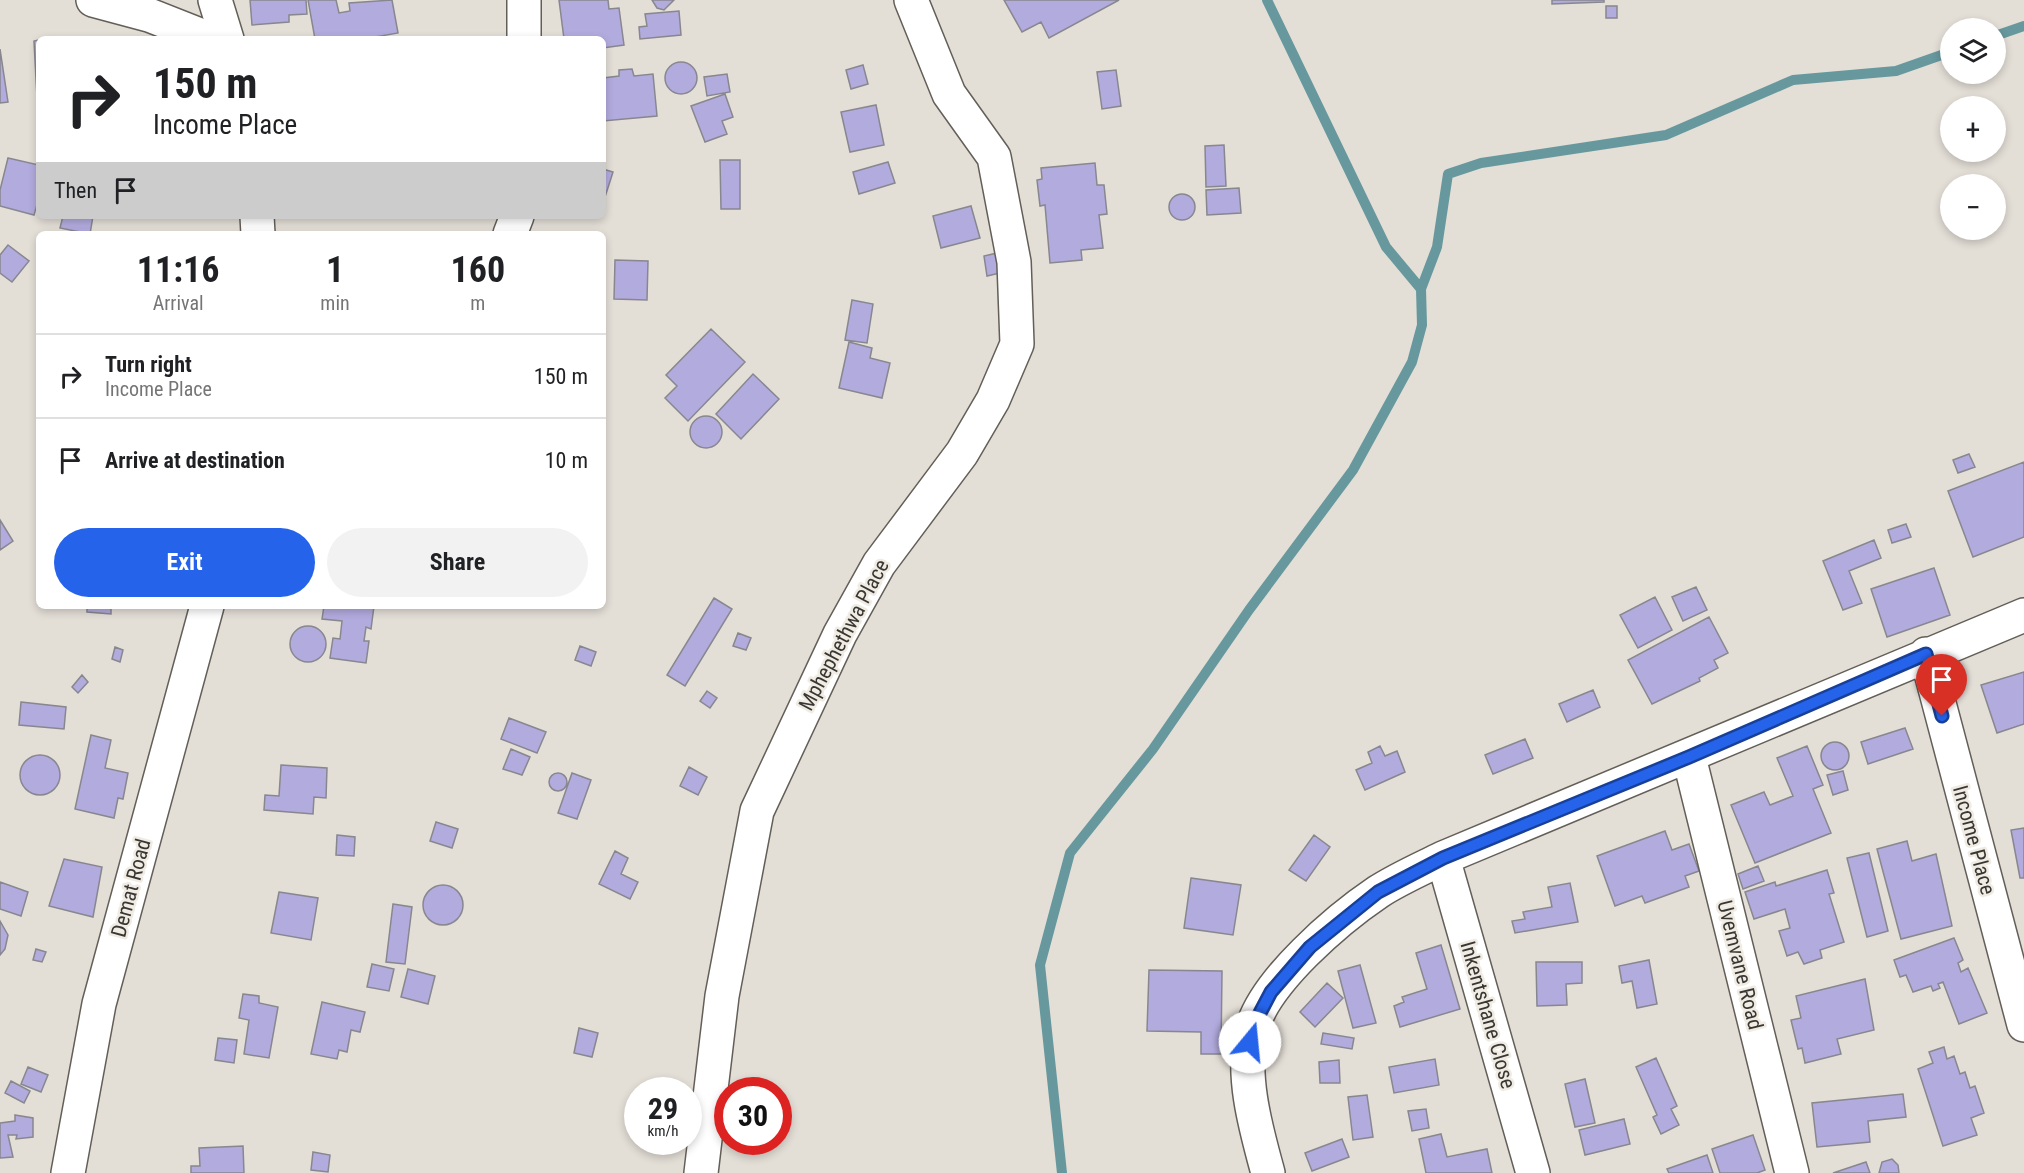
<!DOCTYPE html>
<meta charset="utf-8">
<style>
body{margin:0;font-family:"Roboto Condensed",sans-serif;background:#f2f2f2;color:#202124;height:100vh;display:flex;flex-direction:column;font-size:22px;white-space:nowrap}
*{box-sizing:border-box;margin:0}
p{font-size:20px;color:#757577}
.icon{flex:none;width:33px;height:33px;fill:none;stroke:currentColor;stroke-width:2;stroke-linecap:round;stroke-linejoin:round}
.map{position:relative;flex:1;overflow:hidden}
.panel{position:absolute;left:36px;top:231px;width:570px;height:378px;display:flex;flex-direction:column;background:#fff;border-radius:9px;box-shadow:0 3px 9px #0003}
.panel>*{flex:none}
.guide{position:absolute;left:36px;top:36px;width:570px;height:183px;border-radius:9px;box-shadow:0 3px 9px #0003;background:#fff;color:#202124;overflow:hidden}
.controls{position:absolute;left:1940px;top:18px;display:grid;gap:12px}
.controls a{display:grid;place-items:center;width:66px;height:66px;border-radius:50%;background:#fff;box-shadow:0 3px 9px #0003;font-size:30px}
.speed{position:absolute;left:624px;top:1077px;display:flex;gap:12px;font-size:30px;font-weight:700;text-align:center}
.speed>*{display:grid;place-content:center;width:78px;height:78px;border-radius:50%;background:#fff;box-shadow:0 3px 9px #0003;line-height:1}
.speed small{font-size:15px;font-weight:400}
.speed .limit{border:9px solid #d22;background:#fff;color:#111}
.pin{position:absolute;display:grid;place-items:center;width:51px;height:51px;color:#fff;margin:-62px -26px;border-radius:50% 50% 50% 0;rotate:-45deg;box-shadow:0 0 6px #0007}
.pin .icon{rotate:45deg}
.me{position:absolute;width:66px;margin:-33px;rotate:17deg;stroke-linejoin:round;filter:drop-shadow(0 0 4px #0008)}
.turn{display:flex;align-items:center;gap:21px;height:126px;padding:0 18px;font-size:27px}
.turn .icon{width:78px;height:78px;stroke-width:2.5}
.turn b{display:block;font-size:42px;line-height:51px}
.then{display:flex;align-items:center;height:57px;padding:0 18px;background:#0003;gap:12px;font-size:22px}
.eta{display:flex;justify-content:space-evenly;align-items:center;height:102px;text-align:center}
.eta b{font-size:36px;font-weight:700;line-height:42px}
.primary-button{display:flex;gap:12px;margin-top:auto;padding:12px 18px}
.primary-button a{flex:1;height:69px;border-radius:36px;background:#2563eb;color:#fff;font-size:24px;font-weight:700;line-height:69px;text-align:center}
.primary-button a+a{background:#f2f2f2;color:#202124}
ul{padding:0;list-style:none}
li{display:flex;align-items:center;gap:18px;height:84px;padding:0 18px;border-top:2px solid #e0e0e0}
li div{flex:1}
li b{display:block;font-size:22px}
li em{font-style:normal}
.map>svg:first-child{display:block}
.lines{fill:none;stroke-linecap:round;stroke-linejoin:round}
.stream{stroke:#66989e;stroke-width:10}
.building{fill:#b2abde;stroke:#88878f;stroke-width:1.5}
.street-casing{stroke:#635f58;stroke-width:36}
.secondary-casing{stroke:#635f58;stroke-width:36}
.street{stroke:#fff;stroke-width:33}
.secondary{stroke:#fff;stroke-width:33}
.route-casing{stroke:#184099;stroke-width:15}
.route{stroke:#2563eb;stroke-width:10}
.labels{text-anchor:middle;stroke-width:5;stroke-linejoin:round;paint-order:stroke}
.street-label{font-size:21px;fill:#393734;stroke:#f0ece3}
</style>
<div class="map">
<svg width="2024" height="1173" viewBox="0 0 2024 1173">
<rect width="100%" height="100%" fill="#e3ded6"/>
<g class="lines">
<path class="stream" d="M 1267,0 L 1386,247 L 1421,289
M 1995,36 L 2024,26
M 1062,1173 L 1040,965 L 1070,853 L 1153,749 L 1249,610 L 1353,470 L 1412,362 L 1422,325 L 1421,289 L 1437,247 L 1448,174 L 1481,163 L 1666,135 L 1793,80 L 1896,71 L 1950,52"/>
</g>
<path class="building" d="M 250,0 L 306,0 L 307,14 L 289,15 L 289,22 L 252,25 Z
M 308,0 L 336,0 L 339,13 L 350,11 L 349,3 L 392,0 L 398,33 L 364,39 L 315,39 Z
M 559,0 L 608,0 L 609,9 L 619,8 L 624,45 L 603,48 L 603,39 L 564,39 Z
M 652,0 L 674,0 L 664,10 L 657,8 Z
M 1004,0 L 1119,0 L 1049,38 L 1041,22 L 1022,32 Z
M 1552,0 L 1604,0 L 1604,2 L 1552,4 Z
M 1606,6 L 1617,6 L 1617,18 L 1606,18 Z
M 679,11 L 681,35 L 640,39 L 639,27 L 647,26 L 645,14 Z
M 39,40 L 39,116 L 38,116 L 34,41 Z
M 0,49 L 8,102 L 0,103 Z
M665 78a16 16 0 1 1 32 0a16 16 0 1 1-32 0Z
M 863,65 L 868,84 L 851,89 L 846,70 Z
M 632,69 L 634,76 L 653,74 L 657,116 L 603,121 L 603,78 L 619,76 L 619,70 Z
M 1116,70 L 1121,106 L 1102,109 L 1097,72 Z
M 727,74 L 730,92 L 707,96 L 704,77 Z
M 725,94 L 733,117 L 722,121 L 727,134 L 705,142 L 691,106 Z
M 876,105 L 884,145 L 850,152 L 841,112 Z
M 1224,145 L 1226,186 L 1206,187 L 1205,146 Z
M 8,158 L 39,165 L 39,198 L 34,215 L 0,206 L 0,190 Z
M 720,160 L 740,160 L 740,209 L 721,209 Z
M 888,162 L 895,183 L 859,194 L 853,172 Z
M 1095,163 L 1097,185 L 1104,185 L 1107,214 L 1099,215 L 1103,248 L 1081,250 L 1082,260 L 1050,263 L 1045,205 L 1040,206 L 1037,180 L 1042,179 L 1041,168 Z
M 603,169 L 613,172 L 605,197 L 603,196 Z
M 1239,188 L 1241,213 L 1207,215 L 1206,190 Z
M1169 207a13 13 0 1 1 26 0a13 13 0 1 1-26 0Z
M 971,206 L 980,238 L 941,248 L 933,216 Z
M 63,216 L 93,216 L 90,234 L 60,228 Z
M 8,245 L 29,261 L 12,282 L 0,273 L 0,255 Z
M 997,253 L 1000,273 L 987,276 L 984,256 Z
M 615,260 L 648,261 L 647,300 L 614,299 Z
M 852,300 L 873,304 L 867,343 L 845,340 Z
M 711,329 L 745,362 L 688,421 L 665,398 L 677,386 L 666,375 Z
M 849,342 L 872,348 L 870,358 L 890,363 L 882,398 L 839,388 Z
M 753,374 L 779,399 L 741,439 L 716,414 Z
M690 432a16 16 0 1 1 32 0a16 16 0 1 1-32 0Z
M 1969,454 L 1975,467 L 1958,473 L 1953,460 Z
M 2024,462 L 2024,537 L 1973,557 L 1948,491 Z
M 0,520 L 13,541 L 0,550 Z
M 1906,524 L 1911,537 L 1892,543 L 1888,530 Z
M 1874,540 L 1881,558 L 1849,571 L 1862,603 L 1843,610 L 1823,561 Z
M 1934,568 L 1950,615 L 1887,637 L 1871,589 Z
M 1696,587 L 1707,610 L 1683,621 L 1672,597 Z
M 1655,597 L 1672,630 L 1638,648 L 1620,615 Z
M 714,598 L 732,609 L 685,686 L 667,675 Z
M 87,606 L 111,606 L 111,614 L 87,612 Z
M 324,606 L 374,606 L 371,629 L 366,627 L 364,641 L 369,641 L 366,663 L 330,658 L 333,638 L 340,639 L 342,621 L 322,619 Z
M 1709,617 L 1728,653 L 1714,660 L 1718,668 L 1699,678 L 1700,681 L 1652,704 L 1628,660 Z
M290 644a18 18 0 1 1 36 0a18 18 0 1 1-36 0Z
M 738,633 L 751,638 L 746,650 L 733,646 Z
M 580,646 L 596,652 L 591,666 L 575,660 Z
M 115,647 L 123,650 L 120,662 L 112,659 Z
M 2024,672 L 2024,724 L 1997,733 L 1981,685 Z
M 82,675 L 88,682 L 78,693 L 72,687 Z
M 1593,690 L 1600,707 L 1567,722 L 1559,704 Z
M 707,691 L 717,698 L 710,708 L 700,701 Z
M 21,702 L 66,707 L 64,729 L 19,725 Z
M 509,718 L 546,732 L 537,753 L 501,739 Z
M 1905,728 L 1913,749 L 1868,764 L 1861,742 Z
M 91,735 L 111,740 L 105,768 L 128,773 L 123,799 L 118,798 L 114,818 L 75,809 Z
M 1525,739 L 1533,758 L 1493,774 L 1485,755 Z
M1821 756a14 14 0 1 1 28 0a14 14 0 1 1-28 0Z
M 1380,746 L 1385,756 L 1397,751 L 1405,772 L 1365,790 L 1356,770 L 1372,763 L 1368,752 Z
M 1807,746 L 1823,785 L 1813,789 L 1831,833 L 1755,863 L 1731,805 L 1764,792 L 1770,805 L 1793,796 L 1777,758 Z
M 511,749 L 530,757 L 522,775 L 503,769 Z
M20 775a20 20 0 1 1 40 0a20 20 0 1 1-40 0Z
M 281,765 L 327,768 L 326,798 L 314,797 L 313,814 L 264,810 L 265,795 L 279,796 Z
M 689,767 L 707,777 L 698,795 L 680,786 Z
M 1843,771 L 1848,790 L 1833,795 L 1827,775 Z
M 572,773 L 591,780 L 577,819 L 558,813 Z
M549 782a9 9 0 1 1 18 0a9 9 0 1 1-18 0Z
M 436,822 L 458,829 L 452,848 L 430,841 Z
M 2024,828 L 2024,878 L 2020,878 L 2011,830 Z
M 1665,831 L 1672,850 L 1689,844 L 1699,871 L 1685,876 L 1689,887 L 1645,903 L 1642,896 L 1615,906 L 1597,856 Z
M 337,835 L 355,837 L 354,856 L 336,855 Z
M 1314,835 L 1330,847 L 1306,881 L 1289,870 Z
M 1907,841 L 1912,861 L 1936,854 L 1952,926 L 1901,939 L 1877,849 Z
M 615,851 L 628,858 L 621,874 L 638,882 L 630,899 L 599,884 Z
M 1869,853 L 1888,931 L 1867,937 L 1847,858 Z
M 64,859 L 102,867 L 93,917 L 49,906 Z
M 1758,866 L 1764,881 L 1743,889 L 1738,874 Z
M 1827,870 L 1834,893 L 1829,894 L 1844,942 L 1820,950 L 1822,958 L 1804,964 L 1798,952 L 1787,956 L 1779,931 L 1790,928 L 1785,909 L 1754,919 L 1745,892 L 1775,882 L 1776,886 Z
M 1191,878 L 1241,885 L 1233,935 L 1184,928 Z
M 0,882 L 28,892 L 21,916 L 0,909 Z
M 1570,883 L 1578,922 L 1515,933 L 1512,921 L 1525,919 L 1523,912 L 1552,907 L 1548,887 Z
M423 905a20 20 0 1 1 40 0a20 20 0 1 1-40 0Z
M 279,892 L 318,898 L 311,940 L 271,933 Z
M 393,904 L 412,907 L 405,964 L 386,962 Z
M 0,921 L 8,935 L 5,949 L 0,955 Z
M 1954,938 L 1963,960 L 1958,963 L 1961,972 L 1968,968 L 1987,1013 L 1959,1024 L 1943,982 L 1938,984 L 1940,988 L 1933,991 L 1931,986 L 1913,992 L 1906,975 L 1900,977 L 1894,960 Z
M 1441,945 L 1460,1009 L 1400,1027 L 1394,1006 L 1404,1002 L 1402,997 L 1427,989 L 1416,953 Z
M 36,949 L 46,952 L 42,962 L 33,960 Z
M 1649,960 L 1657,1004 L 1637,1008 L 1632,981 L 1622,983 L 1619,966 Z
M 1536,962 L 1582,962 L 1582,983 L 1566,984 L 1567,1005 L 1537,1006 Z
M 372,964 L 394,969 L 389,991 L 367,987 Z
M 1360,965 L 1376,1023 L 1353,1028 L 1338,971 Z
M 408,969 L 435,976 L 428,1004 L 401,997 Z
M 1149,970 L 1222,971 L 1221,1054 L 1201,1054 L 1201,1032 L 1147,1031 Z
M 1865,979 L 1874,1030 L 1837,1039 L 1841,1054 L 1805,1063 L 1802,1048 L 1798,1049 L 1791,1020 L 1801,1018 L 1796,996 Z
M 1327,983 L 1343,998 L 1315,1027 L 1300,1012 Z
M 243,994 L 259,996 L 259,1003 L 278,1007 L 269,1058 L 244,1054 L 249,1020 L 239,1018 Z
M 322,1002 L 365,1012 L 360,1032 L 351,1030 L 347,1052 L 339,1050 L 337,1059 L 311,1054 Z
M 579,1028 L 598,1033 L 592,1057 L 574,1053 Z
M 1323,1033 L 1354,1038 L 1352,1049 L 1321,1044 Z
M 218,1038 L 237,1040 L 234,1063 L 215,1060 Z
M 1944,1047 L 1947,1059 L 1954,1056 L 1960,1074 L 1965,1072 L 1970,1088 L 1975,1086 L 1984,1113 L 1971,1118 L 1977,1135 L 1943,1146 L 1918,1069 L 1933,1063 L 1929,1052 Z
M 1656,1058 L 1677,1106 L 1671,1109 L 1679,1125 L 1661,1134 L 1653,1117 L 1657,1115 L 1636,1067 Z
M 1435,1059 L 1439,1085 L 1394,1093 L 1389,1067 Z
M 1339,1060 L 1340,1083 L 1320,1083 L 1319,1062 Z
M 28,1067 L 48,1075 L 41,1092 L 21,1084 Z
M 1585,1079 L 1595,1123 L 1575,1127 L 1565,1084 Z
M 11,1081 L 30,1091 L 24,1103 L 5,1093 Z
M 1903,1094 L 1906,1117 L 1868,1121 L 1870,1142 L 1817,1147 L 1812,1103 Z
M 1367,1095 L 1373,1137 L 1353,1140 L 1348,1097 Z
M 1426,1109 L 1429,1128 L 1412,1131 L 1408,1111 Z
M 15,1115 L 33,1118 L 33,1137 L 16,1139 L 17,1135 L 8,1135 L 13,1157 L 0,1158 L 0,1123 L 15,1121 Z
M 1624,1119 L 1630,1144 L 1585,1155 L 1579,1130 Z
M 1441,1134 L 1447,1157 L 1487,1149 L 1492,1173 L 1426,1173 L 1419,1139 Z
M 1753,1135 L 1765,1170 L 1757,1173 L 1720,1173 L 1712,1149 Z
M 1342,1139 L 1349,1157 L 1312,1171 L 1305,1153 Z
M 243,1146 L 244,1173 L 191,1173 L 191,1166 L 200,1166 L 199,1148 Z
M 313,1152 L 330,1155 L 328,1172 L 311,1170 Z
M 1707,1155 L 1713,1173 L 1669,1173 L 1667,1169 Z
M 1892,1159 L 1898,1165 L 1899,1173 L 1879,1173 L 1882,1162 Z
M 1866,1162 L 1870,1173 L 1833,1173 Z"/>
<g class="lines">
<defs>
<path id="street" d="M 93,0 L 149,15 L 210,39
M 524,0 L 524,39
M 510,234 L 517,216
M 1926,654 L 2024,1025
M 1689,757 L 1792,1173
M 1443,858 L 1533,1173
M 701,1173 L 722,996 L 757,811 L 840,634 L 879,564 L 962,453 L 993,400 L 1017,344 L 1014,262 L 994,157 L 949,94 L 911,0
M 1268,1173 C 1256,1129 1240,1074 1252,1029 C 1265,981 1338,919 1378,892 C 1398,879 1421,869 1443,858 L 2024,615"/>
<path id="secondary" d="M 215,0 L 227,39
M 257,216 L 258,234
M 68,1173 L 99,1004 L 207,606"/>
</defs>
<use href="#street" class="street-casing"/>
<use href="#secondary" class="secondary-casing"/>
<use href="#street" class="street"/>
<use href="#secondary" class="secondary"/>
</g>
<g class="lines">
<defs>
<path id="route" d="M 1250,1042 L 1252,1028 L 1271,992 L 1310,947 L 1378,892 L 1443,858 L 1689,757 L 1926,654 L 1942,716"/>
</defs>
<use href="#route" class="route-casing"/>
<use href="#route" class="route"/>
</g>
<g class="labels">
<g class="street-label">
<text transform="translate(844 635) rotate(-62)" y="7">Mphephethwa Place</text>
<text transform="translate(1974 840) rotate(75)" y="7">Income Place</text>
<text transform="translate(131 888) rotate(-75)" y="7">Demat Road</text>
<text transform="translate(1740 965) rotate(76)" y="7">Uvemvane Road</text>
<text transform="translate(1488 1015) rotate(74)" y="7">Inkentshane Close</text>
</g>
</g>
</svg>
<div class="controls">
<a><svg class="icon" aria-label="layers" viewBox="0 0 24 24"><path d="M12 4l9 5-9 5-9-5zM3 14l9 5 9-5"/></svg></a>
<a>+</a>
<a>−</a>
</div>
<div class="speed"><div>29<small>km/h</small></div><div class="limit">30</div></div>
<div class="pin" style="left:1942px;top:716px;background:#d93025"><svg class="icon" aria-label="arrive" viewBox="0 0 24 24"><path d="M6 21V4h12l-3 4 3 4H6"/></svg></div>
<svg class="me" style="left:1250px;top:1042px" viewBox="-20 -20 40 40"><circle r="19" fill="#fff"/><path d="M0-13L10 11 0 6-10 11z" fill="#2563eb"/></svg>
<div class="guide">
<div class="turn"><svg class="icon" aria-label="right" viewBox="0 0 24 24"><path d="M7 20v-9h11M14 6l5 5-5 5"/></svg><div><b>150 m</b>Income Place</div></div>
<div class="then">Then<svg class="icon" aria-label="arrive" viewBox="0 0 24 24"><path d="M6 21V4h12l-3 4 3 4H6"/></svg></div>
</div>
<section class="panel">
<div class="eta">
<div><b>11:16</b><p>Arrival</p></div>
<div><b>1</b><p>min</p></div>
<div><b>160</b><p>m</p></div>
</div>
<ul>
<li><svg class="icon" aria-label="right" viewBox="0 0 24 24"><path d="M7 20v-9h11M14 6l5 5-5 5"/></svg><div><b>Turn right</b><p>Income Place</p></div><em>150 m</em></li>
<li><svg class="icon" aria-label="arrive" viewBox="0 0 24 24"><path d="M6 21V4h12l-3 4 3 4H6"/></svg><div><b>Arrive at destination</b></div><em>10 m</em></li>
</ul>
<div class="primary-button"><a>Exit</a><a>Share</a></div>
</section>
</div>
